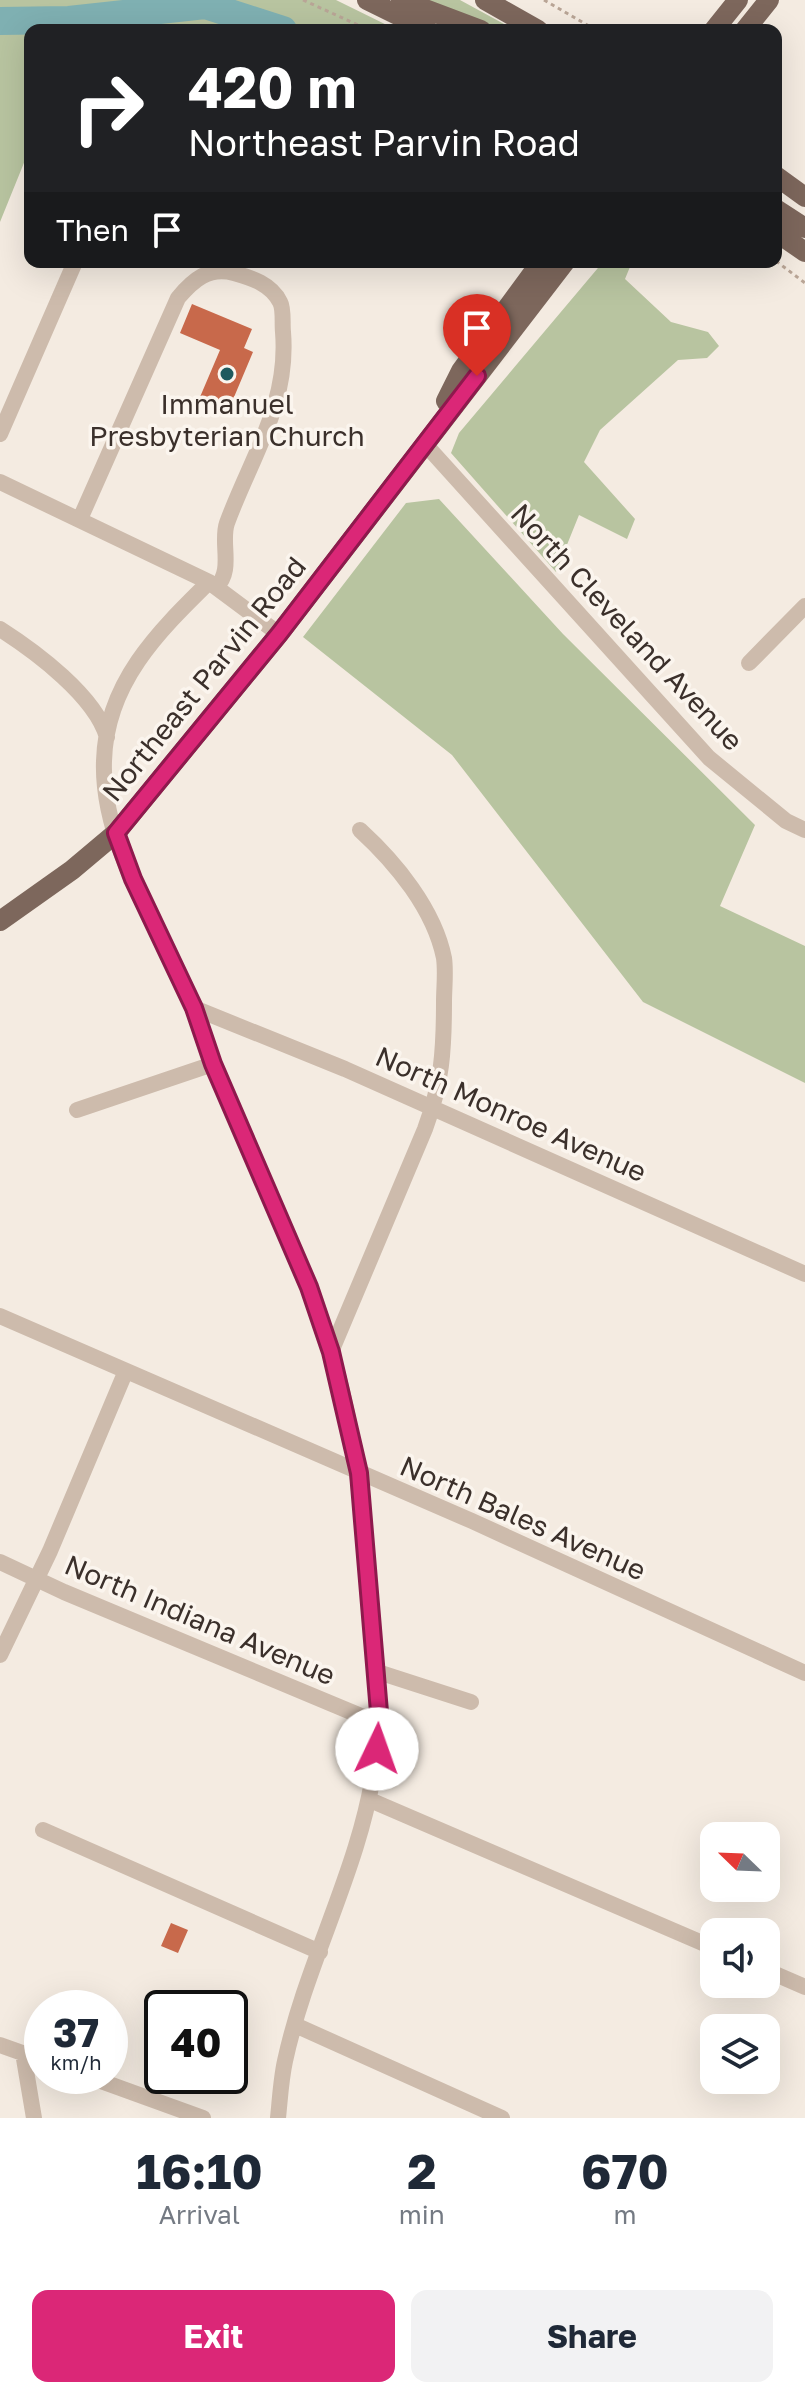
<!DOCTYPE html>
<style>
body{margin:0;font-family:"Golos Text",sans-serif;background:#f2f2f3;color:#1f2937;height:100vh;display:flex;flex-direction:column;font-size:30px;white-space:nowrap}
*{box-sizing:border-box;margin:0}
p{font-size:26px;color:#747a83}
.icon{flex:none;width:44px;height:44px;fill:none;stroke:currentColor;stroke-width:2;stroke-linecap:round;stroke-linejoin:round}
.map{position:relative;height:2118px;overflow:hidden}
.details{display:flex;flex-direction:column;background:#fff;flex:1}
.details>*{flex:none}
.top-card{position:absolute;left:24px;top:24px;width:758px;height:244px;border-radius:16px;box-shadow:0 8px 32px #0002;background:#202124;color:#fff;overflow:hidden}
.needle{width:52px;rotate:293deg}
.fabs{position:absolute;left:700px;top:1822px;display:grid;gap:16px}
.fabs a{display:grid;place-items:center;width:80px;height:80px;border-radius:16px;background:#fff;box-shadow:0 8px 32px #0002;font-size:40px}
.speed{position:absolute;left:24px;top:1990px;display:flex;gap:16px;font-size:40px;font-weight:700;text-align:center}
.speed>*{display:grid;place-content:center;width:104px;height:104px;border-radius:50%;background:#fff;box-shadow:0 8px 32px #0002;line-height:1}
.speed small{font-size:20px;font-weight:400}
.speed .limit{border:4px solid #111;border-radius:12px;background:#fff;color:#111}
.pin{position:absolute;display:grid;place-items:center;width:68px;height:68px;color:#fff;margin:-82px -34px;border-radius:50% 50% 50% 0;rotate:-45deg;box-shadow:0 0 8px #0007}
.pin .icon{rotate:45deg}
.me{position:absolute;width:88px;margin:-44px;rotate:3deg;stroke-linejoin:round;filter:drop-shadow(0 0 6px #0008)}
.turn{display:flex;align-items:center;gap:28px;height:168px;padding:0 32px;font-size:36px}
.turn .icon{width:104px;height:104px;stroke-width:2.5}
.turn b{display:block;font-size:56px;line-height:68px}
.then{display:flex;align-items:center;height:76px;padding:0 32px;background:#0003;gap:16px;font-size:30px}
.eta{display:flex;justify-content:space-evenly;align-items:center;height:136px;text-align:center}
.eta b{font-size:48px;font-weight:700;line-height:56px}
.primary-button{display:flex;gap:16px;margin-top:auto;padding:16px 32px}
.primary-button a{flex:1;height:92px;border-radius:16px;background:#db2777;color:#fff;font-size:32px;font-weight:700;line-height:92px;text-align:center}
.primary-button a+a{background:#f2f2f3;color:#1f2937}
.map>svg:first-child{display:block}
.green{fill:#b8c4a0}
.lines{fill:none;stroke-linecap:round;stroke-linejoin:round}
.river{stroke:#7fb0b2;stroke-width:28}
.building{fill:#c8694b}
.path{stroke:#b9a596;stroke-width:3;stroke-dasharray:4 4;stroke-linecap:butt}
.minor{stroke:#cdbbac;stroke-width:16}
.major{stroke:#7d675c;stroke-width:20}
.route-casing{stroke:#8e194d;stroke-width:20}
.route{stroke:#db2777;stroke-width:14}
.poi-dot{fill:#1f5a5e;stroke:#fbf5ee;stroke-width:3}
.labels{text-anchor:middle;stroke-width:7;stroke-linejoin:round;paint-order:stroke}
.poi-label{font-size:28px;fill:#3b302b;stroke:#fbf5ee}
.street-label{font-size:28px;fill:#3b302b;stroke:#fbf5ee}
</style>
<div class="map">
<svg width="805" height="2118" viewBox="0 0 805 2118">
<rect width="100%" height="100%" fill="#f4ebe1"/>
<path class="green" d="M 0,0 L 336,0 L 397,30 L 30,30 L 30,148 L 0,222 Z
M 418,0 L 460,0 L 515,30 L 494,30 Z
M 603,262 L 632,262 L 625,279 L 671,322 L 708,332 L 719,346 L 707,358 L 678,360 L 600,430 L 584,462 L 635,519 L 627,539 L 579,515 L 556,572 L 451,453 L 459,433 Z
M 439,499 L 563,634 L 755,825 L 720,906 L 805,946 L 805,1083 L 643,1002 L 452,755 L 303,637 L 406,503 Z"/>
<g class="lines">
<path class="river" d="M 0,21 L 69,20 L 205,5 L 283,30"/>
</g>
<path class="building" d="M 192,304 L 252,329 L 244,348 L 253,352 L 229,409 L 200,397 L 220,350 L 180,333 Z
M 171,1923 L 188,1930 L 178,1953 L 161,1946 Z"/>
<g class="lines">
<path class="path" d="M 303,0 L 369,30
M 544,0 L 596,30
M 776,261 L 805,283"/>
<path class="minor" d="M 0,434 L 75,262
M 425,444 L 709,758 L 786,821 L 805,830
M 0,482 L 209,582 L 279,634
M 80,519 L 178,298 C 193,280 209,266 234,273 C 252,278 271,284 280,302 C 284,309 282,323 283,332 C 289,405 251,457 227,523 C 220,542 234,571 216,587
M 209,582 C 158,632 106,683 104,761 C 101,845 160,930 193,1005 C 205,1033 212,1062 224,1090 C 260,1175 302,1260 330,1348 C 357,1432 363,1520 370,1607 C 373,1645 380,1684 380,1722 C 380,1735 377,1749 375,1763 C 361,1867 307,1959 285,2061 C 281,2079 280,2099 278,2118
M 0,629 C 36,652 95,696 107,737
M 749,663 L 805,606
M 194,1008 L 345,1069 L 805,1274
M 77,1110 L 213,1064
M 0,1316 L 472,1521 L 805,1673
M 331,1352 L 425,1129 C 442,1083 444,1050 444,1002 C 444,988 446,972 444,958 C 434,909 396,863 360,830
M 0,1562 L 64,1592 L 380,1724
M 0,1655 L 50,1551 L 125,1373
M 375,1671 L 471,1702
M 370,1800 L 714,1948
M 43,1830 L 320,1952
M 766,1970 L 805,1987
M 295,2025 L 502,2118
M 0,2045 L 42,2060
M 23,2053 L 34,2118
M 87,2076 L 203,2118"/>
<path class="major" d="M 367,0 L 428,30
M 401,0 L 481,30
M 485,0 L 538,30
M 714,30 L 738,0
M 745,30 L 769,0
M 776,176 L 805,197
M 776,209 L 805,228
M 776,232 L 805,252
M 446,401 L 461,371 L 541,262
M 0,921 L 72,870 L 116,833 L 279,634 L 565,262"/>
</g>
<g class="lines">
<defs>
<path id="route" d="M 377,1749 L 380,1724 L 359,1473 L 331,1352 L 309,1287 L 213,1064 L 194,1008 L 133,879 L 116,833 L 279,634 L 477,376"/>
</defs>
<use href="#route" class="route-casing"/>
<use href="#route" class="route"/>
</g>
<circle class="poi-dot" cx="227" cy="374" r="8"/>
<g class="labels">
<g class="poi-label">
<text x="227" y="414">Immanuel<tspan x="227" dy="32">Presbyterian Church</tspan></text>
</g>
<g class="street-label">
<text transform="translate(627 627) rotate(47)" y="10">North Cleveland Avenue</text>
<text transform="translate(204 679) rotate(-51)" y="10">Northeast Parvin Road</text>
<text transform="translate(511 1114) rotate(24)" y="10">North Monroe Avenue</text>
<text transform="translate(523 1518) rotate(24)" y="10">North Bales Avenue</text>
<text transform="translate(200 1620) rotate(23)" y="10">North Indiana Avenue</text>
</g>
</g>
</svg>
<div class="fabs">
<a><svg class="needle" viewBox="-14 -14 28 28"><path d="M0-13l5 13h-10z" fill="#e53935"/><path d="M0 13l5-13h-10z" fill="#747a83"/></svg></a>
<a><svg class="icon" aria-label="sound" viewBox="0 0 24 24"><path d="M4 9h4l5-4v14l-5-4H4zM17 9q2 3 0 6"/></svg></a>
<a><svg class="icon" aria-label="layers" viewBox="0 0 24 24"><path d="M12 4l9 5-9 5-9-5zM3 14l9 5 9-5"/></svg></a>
</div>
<div class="speed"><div>37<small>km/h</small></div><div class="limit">40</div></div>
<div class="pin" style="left:477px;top:376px;background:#d93025"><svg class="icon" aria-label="arrive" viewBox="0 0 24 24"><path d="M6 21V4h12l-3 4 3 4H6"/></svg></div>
<svg class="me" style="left:377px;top:1749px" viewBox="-20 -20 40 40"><circle r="19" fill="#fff"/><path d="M0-13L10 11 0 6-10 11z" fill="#db2777"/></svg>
<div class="top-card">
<div class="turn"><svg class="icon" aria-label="right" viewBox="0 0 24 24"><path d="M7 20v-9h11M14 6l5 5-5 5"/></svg><div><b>420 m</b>Northeast Parvin Road</div></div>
<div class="then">Then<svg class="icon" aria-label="arrive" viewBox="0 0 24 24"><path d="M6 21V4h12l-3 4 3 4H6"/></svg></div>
</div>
</div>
<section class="details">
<div class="eta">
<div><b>16:10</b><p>Arrival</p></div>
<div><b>2</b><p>min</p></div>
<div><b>670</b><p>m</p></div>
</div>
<div class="primary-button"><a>Exit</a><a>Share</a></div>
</section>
